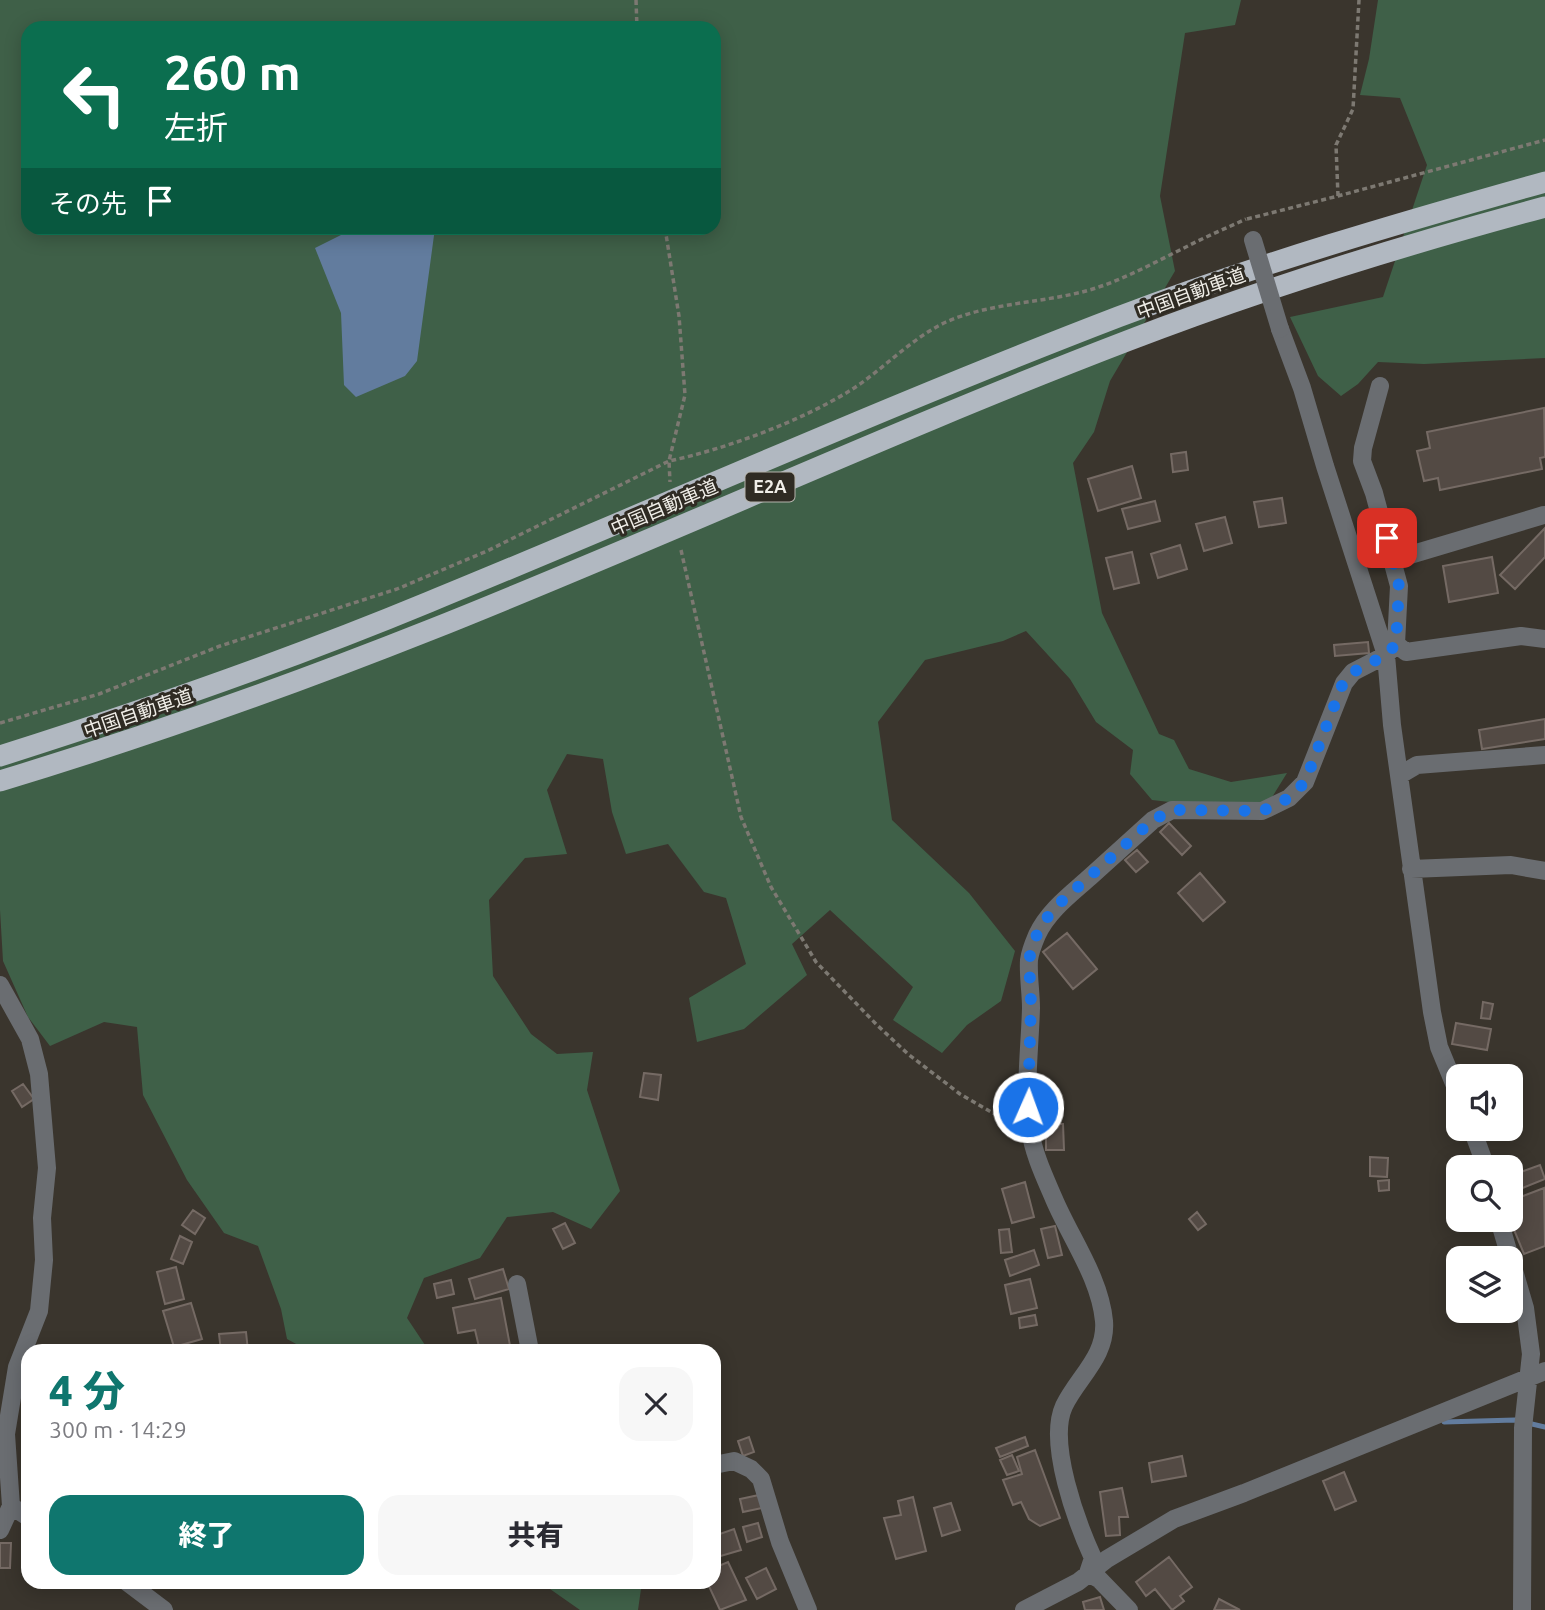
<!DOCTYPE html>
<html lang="ja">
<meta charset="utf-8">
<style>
body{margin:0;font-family:Ubuntu,"Noto Sans JP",sans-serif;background:#f7f7f7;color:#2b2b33;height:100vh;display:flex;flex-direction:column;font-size:26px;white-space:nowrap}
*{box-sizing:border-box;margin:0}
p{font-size:23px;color:#7c7c81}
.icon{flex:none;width:38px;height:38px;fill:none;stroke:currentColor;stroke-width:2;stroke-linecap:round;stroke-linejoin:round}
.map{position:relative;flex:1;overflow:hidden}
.drawer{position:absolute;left:21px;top:1344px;width:700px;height:245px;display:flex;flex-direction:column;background:#fff;border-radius:21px;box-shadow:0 4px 18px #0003}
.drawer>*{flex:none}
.banner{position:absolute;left:21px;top:21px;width:700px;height:214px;border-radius:21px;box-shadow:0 4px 18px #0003;background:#0b6e4f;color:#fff;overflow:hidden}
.fabs{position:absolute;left:1446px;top:1064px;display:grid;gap:14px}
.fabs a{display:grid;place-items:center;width:77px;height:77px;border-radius:14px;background:#fff;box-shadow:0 4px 18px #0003;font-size:35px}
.pin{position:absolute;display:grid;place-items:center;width:60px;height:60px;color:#fff;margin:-30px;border-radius:14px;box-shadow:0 4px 10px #0006}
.me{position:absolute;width:77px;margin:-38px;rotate:2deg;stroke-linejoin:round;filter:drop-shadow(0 0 5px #0008)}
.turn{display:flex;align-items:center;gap:24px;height:147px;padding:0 28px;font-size:32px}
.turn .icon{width:91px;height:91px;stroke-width:2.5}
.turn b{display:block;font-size:49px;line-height:60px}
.then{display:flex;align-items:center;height:66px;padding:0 28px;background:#0003;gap:14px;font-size:26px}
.round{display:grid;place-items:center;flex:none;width:74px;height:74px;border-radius:21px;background:#f7f7f7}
.summary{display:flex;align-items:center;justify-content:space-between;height:119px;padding:0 28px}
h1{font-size:42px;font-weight:800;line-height:52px;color:#0f766e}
.primary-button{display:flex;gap:14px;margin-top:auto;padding:14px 28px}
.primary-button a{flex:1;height:80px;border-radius:21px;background:#0f766e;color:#fff;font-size:28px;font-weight:800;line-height:80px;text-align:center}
.primary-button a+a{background:#f7f7f7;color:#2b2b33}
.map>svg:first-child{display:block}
.green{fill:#3f6048;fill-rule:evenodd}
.water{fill:#627c9e}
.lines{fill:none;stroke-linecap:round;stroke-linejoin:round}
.stream{stroke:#627c9e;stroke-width:5}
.building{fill:#534a44;stroke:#756a64;stroke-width:2}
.path{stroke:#7d7972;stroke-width:3.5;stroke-dasharray:5 3.5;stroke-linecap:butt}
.street{stroke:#6a6d71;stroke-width:18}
.highway{stroke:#b1b8c1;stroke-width:21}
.street-bridge{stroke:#6a6d71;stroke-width:18}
.route{stroke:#1a73e8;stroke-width:12;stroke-dasharray:0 21.6}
.labels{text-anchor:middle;stroke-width:6;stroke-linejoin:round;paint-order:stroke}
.shield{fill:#2f2b23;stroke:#b6b4ad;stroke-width:2}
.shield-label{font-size:18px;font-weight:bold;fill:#f0eee8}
.street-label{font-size:19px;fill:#f0eee8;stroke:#2f2b23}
</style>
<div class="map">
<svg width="1545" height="1610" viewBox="0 0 1545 1610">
<rect width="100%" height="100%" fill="#3a352d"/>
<path class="green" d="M 0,0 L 1241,0 L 1235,25 L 1185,33 L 1160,196 L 1175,271 L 1110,381 L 1094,432 L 1073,463 L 1102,613 L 1159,734 L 1174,740 L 1189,769 L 1231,782 L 1287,773 L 1269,802 L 1187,804 L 1152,800 L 1130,774 L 1133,750 L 1096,722 L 1070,679 L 1026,631 L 1003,641 L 925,660 L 878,722 L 892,820 L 969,893 L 1015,951 L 1001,1001 L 967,1025 L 942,1053 L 893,1020 L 913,987 L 830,910 L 792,944 L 807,975 L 744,1029 L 697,1042 L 689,998 L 746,964 L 726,898 L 704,892 L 668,844 L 626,854 L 612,812 L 603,759 L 567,754 L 547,790 L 567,854 L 525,858 L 489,900 L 493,976 L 531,1034 L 557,1054 L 593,1052 L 587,1090 L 620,1191 L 591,1229 L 553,1212 L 507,1217 L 480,1258 L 424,1278 L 407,1318 L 429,1351 L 309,1351 L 287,1339 L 281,1309 L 258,1246 L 224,1233 L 187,1180 L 143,1095 L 137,1027 L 104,1022 L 50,1046 L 28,1017 L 3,961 L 0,910 ZM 28,28 L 714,28 L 714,228 L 28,228 Z
M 1378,0 L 1545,0 L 1545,358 L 1424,364 L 1378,362 L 1358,384 L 1341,396 L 1318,376 L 1290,317 L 1383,297 L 1427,165 L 1400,98 L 1360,95 L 1369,59 Z
M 540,1582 L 642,1582 L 638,1610 L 580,1610 Z"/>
<path class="water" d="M 351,228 L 435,228 L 417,361 L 405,376 L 356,397 L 344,385 L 341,313 L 315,248 L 349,231 Z"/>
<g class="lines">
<path class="stream" d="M 1444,1422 L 1515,1420 L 1545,1427"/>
</g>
<path class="building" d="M 1544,408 L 1545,457 L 1540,458 L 1542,469 L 1440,490 L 1438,478 L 1424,481 L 1417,451 L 1430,448 L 1427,432 Z
M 1186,452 L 1188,470 L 1173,472 L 1171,454 Z
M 1132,466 L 1141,498 L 1098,511 L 1088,479 Z
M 1282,498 L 1286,523 L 1259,527 L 1254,502 Z
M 1155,501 L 1160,521 L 1128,529 L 1122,509 Z
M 1225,517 L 1232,543 L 1204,551 L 1196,524 Z
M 1545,528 L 1545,557 L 1515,589 L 1500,575 Z
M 1180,545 L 1187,569 L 1158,578 L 1151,554 Z
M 1132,552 L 1139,583 L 1114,589 L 1106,558 Z
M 1492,557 L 1498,593 L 1449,602 L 1443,566 Z
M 1368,642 L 1369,653 L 1335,656 L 1334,645 Z
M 1545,719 L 1545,739 L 1482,749 L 1479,730 Z
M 1169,823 L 1191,846 L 1182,855 L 1160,832 Z
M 1137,850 L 1148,862 L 1136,872 L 1125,860 Z
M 1200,873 L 1225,902 L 1203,921 L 1178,893 Z
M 1067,933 L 1097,969 L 1073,989 L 1043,952 Z
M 1483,1002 L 1493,1004 L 1490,1019 L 1481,1018 Z
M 1456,1023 L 1491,1029 L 1487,1050 L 1452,1044 Z
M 644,1073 L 661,1075 L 658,1100 L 640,1097 Z
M 23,1084 L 34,1099 L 22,1107 L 12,1091 Z
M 1046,1124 L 1063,1124 L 1064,1150 L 1046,1150 Z
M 1370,1157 L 1388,1158 L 1387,1177 L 1370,1176 Z
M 1540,1165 L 1545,1179 L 1510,1193 L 1510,1176 Z
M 1389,1180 L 1389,1190 L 1379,1191 L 1378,1181 Z
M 1025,1182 L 1034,1217 L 1012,1223 L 1002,1189 Z
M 1544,1188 L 1545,1246 L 1524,1254 L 1510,1220 L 1510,1201 Z
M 193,1210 L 205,1218 L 195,1234 L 182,1225 Z
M 1197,1212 L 1206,1224 L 1198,1230 L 1189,1219 Z
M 565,1223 L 575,1243 L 563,1249 L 553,1229 Z
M 1055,1226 L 1062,1255 L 1048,1258 L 1041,1229 Z
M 1009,1229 L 1012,1252 L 1001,1253 L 999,1230 Z
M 180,1236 L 192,1242 L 183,1264 L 171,1259 Z
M 1034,1250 L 1039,1265 L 1010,1276 L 1005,1260 Z
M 176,1267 L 184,1299 L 165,1304 L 157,1272 Z
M 503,1269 L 509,1289 L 475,1299 L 469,1279 Z
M 1030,1279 L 1037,1308 L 1011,1314 L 1005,1285 Z
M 451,1280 L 454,1294 L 437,1298 L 434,1284 Z
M 501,1298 L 511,1351 L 480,1351 L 475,1330 L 458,1333 L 453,1308 Z
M 191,1303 L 202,1339 L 174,1347 L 163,1311 Z
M 1035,1315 L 1037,1325 L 1020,1328 L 1019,1318 Z
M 246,1332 L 248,1351 L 221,1351 L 219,1334 Z
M 749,1437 L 754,1452 L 743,1456 L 738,1441 Z
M 1025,1437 L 1028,1446 L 1000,1457 L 996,1448 Z
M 1035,1450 L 1060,1518 L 1040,1526 L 1029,1519 L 1021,1502 L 1013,1505 L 1003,1480 L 1022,1474 L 1017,1457 Z
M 1012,1455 L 1019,1471 L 1007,1475 L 1000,1460 Z
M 1182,1456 L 1186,1476 L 1152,1482 L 1149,1463 Z
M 1344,1472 L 1356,1501 L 1335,1510 L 1323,1481 Z
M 1122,1488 L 1128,1517 L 1119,1517 L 1120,1535 L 1106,1536 L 1100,1492 Z
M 759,1495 L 762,1508 L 743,1512 L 740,1499 Z
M 913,1497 L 926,1551 L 896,1559 L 884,1518 L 901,1515 L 898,1501 Z
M 951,1503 L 960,1530 L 942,1536 L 934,1508 Z
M 758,1523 L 762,1537 L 747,1542 L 743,1527 Z
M 734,1529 L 741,1550 L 714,1558 L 714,1536 Z
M 0,1543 L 11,1543 L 10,1568 L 0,1568 Z
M 1169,1557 L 1192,1587 L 1180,1596 L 1184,1601 L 1172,1610 L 1155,1589 L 1146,1596 L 1136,1582 Z
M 728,1562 L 746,1600 L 720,1610 L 707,1582 L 714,1582 L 714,1568 Z
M 766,1568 L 776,1589 L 757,1599 L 746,1578 Z
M 1100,1597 L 1104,1610 L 1085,1610 L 1083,1602 Z
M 1219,1599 L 1240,1610 L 1214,1610 Z"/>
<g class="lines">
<path class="path" d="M 636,0 L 637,28
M 1338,196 L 1336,145 L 1353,109 L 1359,0
M 1247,219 L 1338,196 L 1545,140
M 665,228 L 679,316 L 685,395 L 669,461 L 670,482
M 681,550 L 741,817 L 771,887 L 816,962 L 877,1025 L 908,1054 L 960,1094 L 1012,1124
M 0,723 L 99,694 L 220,646 L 397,589 L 487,551 L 669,461 C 726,449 801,421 851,390 C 884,369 910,339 946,322 C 989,303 1041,303 1086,291 C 1122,281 1155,262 1188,246 C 1207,236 1227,228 1246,219"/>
<path class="street" d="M 1280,329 L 1302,388 L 1325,466 L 1386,655 L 1392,725 L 1432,1012 L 1439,1047 L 1458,1093
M 1393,560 L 1544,515
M 1396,644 L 1406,652 L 1521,636 L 1545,639
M 1400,775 L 1417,765 L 1545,755
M 1411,869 L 1511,865 L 1545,871
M 0,985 L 30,1039 L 39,1074 L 47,1168 L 42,1218 L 44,1260 L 39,1311 L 17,1367 L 6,1434 L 11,1506 L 0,1530
M 1472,1129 L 1486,1167
M 1499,1220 L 1525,1308 L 1531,1354 L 1523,1428 L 1522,1610
M 517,1284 L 530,1351
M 714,1465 L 734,1461 L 751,1469 L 761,1479 L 780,1542 L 808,1610
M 11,1506 L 28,1517
M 1088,1573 L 1093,1558 C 1077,1523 1047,1443 1064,1406 C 1078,1377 1107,1356 1104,1321 C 1100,1278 1071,1239 1054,1199 C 1045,1178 1033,1153 1030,1129 C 1024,1090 1030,1047 1031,1008 C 1031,992 1028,976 1029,960 C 1030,952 1034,942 1037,935 C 1048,911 1071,894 1090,877 C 1111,858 1132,839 1153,820 L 1172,810 L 1262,811 L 1289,798 L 1305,782 L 1344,683 L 1353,672 L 1386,655 L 1396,644 L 1399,586 L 1374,493 L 1362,461 L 1363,448 L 1380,386
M 1088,1573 L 1099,1579 L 1129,1610
M 127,1582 L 164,1610
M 1024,1610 L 1078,1582 L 1107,1559 L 1174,1519 L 1244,1493 L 1545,1371"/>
<path class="highway" d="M 0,756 C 145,710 289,660 429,602 C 659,508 886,406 1118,317 C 1258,264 1402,222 1545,182
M 0,781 C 145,737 289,686 430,630 C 664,537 892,431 1127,341 C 1264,288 1404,245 1545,207"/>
<path class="street-bridge" d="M 1253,240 L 1280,329"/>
</g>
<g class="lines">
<path class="route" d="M 1028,1107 L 1031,1003 L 1029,959 L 1037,934 L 1052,910 L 1153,820 L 1172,810 L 1262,811 L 1289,798 L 1305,782 L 1343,683 L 1353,672 L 1386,655 L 1396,644 L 1399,586 L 1387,538"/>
</g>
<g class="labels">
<rect class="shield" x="745.5" y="472.5" width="49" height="29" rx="5"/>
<g class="shield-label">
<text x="770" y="493">E2A</text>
</g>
<g class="street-label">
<text transform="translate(1191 293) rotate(-20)" y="7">中国自動車道</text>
<text transform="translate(664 507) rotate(-23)" y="7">中国自動車道</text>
<text transform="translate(138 713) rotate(-19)" y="7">中国自動車道</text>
</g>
</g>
</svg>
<div class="fabs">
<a><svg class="icon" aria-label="sound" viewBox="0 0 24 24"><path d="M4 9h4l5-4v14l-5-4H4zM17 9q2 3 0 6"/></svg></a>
<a><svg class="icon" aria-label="search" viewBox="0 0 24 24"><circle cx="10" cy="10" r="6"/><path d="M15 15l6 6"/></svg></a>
<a><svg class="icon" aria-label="layers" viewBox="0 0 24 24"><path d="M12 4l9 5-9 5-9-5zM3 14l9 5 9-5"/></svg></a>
</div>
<div class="pin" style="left:1387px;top:538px;background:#d93025"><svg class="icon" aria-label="arrive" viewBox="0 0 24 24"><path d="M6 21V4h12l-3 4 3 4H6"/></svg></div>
<svg class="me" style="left:1028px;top:1107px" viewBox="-20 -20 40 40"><circle r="17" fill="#1a73e8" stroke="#fff" stroke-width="3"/><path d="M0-11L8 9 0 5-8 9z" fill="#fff"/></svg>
<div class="banner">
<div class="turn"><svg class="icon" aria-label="left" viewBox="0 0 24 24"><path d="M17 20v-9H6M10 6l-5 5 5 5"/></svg><div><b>260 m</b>左折</div></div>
<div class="then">その先<svg class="icon" aria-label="arrive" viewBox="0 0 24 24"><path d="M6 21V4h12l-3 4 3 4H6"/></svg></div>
</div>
<section class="drawer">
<div class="summary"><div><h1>4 分</h1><p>300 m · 14:29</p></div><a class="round"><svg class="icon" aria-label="close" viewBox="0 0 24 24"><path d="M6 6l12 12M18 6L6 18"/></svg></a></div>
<div class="primary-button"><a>終了</a><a>共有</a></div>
</section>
</div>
